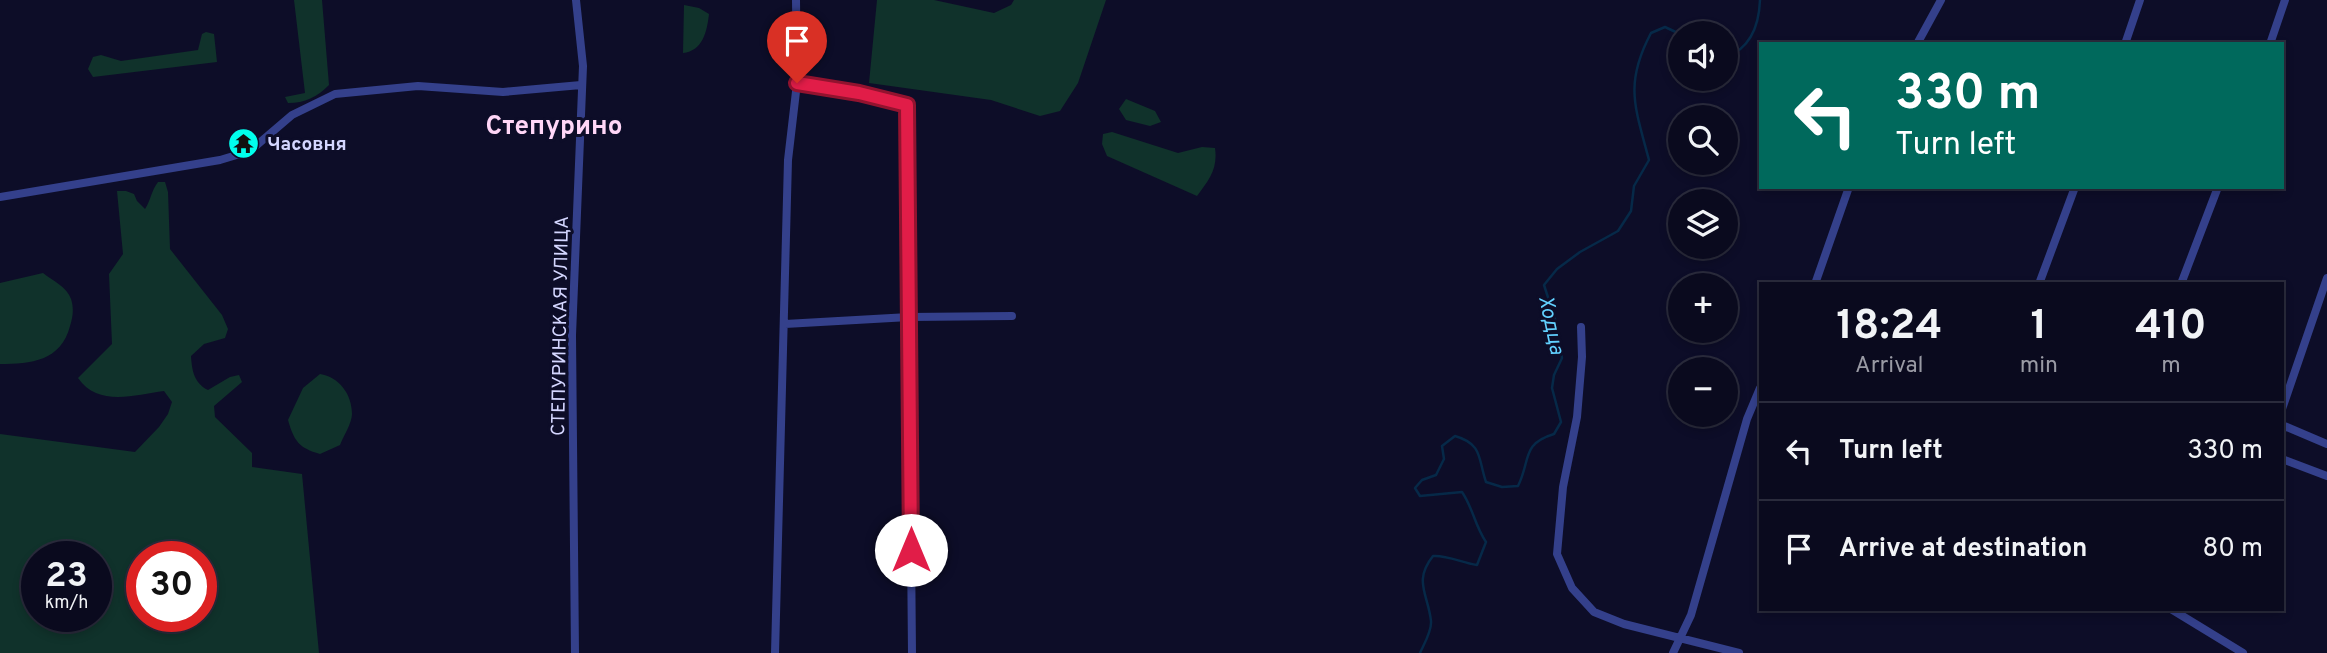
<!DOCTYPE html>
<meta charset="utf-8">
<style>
body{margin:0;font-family:Overpass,sans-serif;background:#131327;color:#f1f3f6;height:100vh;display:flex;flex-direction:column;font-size:26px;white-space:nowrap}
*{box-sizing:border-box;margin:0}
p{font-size:23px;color:#999aa4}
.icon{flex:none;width:38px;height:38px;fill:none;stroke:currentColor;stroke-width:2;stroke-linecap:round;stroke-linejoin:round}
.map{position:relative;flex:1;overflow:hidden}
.sheet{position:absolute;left:1759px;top:282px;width:525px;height:329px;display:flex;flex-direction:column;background:#0a0a1e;border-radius:0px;box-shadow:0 4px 10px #0003,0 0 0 2px #2a2b3c}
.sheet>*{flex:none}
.top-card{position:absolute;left:1759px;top:42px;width:525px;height:147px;border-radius:0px;box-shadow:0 4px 10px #0003,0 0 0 2px #2a2b3c;background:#00695c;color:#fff;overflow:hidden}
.fabs{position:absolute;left:1668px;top:21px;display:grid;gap:14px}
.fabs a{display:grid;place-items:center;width:70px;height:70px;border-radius:50%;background:#0a0a1e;box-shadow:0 4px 10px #0003,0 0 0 2px #2a2b3c;font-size:35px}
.speed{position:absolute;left:21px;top:541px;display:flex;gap:14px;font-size:35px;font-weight:700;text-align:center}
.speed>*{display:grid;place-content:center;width:91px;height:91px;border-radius:50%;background:#0a0a1e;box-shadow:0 4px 10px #0003,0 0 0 2px #2a2b3c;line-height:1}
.speed small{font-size:18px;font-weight:400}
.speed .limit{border:10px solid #d22;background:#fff;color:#111}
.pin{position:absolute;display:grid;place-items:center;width:60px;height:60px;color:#fff;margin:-72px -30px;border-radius:50% 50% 50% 0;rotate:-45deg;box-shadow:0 0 7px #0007}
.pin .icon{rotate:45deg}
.me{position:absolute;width:77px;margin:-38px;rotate:0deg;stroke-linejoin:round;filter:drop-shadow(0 0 5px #0008)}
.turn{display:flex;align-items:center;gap:24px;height:147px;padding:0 21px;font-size:32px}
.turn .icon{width:91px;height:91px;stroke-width:2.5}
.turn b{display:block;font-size:49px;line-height:60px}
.eta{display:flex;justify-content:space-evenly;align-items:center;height:119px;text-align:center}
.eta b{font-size:42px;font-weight:700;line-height:49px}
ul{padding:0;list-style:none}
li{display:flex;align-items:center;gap:21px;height:98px;padding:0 21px;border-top:2px solid #2a2b3c}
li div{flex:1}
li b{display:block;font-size:26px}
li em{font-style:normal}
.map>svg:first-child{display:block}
.green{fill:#10322b;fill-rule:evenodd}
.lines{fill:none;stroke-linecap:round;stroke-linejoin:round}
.stream{stroke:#062948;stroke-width:2.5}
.street{stroke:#34408b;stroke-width:8}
.route-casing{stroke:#92132f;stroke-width:18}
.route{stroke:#e11d48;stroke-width:12}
.labels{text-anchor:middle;stroke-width:6;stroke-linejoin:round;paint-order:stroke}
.poi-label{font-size:19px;font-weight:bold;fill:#d4d6ff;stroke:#0d0d28;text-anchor:start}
.street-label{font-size:19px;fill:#d4d6ff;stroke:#0d0d28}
.water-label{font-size:21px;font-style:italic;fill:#62d1ff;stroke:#0d0d28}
.district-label{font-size:26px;font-weight:bold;fill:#ffd6f7;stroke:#0d0d28}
</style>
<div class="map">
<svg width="2327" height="653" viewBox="0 0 2327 653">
<rect width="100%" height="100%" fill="#0d0d28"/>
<path class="green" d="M 294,0 L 322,0 L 329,85 C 317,97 305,103 288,103 L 285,97 L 305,93 Z
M 877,0 L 934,0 L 994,13 L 1011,5 L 1014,0 L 1106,0 L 1078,83 L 1060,111 L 1040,116 L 991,100 L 869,83 Z
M 684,5 L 699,8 L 709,14 C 707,31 703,51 683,53 Z
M 206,32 L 214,34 L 217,62 L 93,77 L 88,69 L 93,57 L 101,55 L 121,61 L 198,50 L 202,34 Z
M 1126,99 L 1155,111 L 1161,122 L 1150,126 L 1126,120 L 1119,109 Z
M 1112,132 L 1178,153 L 1202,147 L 1215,148 C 1218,169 1209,180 1197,196 L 1107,156 L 1102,144 L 1103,134 Z
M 158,182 L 165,182 L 168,192 L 170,249 L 222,315 L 228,329 L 225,338 L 204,344 L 191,356 C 192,371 194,383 208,390 L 230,377 L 239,375 L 242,382 L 214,406 L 215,417 L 252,453 L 252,467 L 302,474 L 319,653 L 0,653 L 0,434 L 135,452 L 159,427 L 168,414 L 172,402 L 164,391 C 134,395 98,407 78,378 L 112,344 L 109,274 L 123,254 L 117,191 L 126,191 L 134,194 L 137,201 L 145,209 C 151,200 151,191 158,182 ZM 96,556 L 96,616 L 37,616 L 37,556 ZM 201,556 L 201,616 L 142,616 L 142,556 Z
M 43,273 C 53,281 67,287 71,299 C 74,308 73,317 70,326 C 61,361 31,364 0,364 L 0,283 Z
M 320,374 C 339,377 352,394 352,414 C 352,423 343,437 340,445 L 320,454 C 299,448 294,441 288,420 L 303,388 Z"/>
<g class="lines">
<path class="stream" d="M 1726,57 C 1751,48 1759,26 1760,0
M 1420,653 C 1424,644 1432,631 1431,621 C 1428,594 1413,581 1433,556 C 1448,555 1462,563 1477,565 L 1486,542 C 1475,526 1473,508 1462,492 L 1420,496 L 1415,488 L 1422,480 L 1436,475 L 1444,459 L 1442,446 L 1455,436 C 1483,444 1478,459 1486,482 L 1502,487 L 1518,486 C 1531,460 1521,444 1554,434 L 1561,422 L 1552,388 L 1554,375 L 1562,358 L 1555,319 L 1544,285 L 1557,269 L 1580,252 L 1618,231 L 1631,211 L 1634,186 L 1649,160 C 1635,107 1624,84 1651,33 L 1665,27 L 1680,34"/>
<path class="street" d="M 1917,44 L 1941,0
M 2125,44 L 2140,0
M 2270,44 L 2285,0
M 797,83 L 859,93 L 907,105 L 912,653
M 0,197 L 220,160 L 250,151 L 292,115 L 335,94 L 418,86 L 503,92 L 581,85
M 1815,284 L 1849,187
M 2039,284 L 2075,187
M 2181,284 L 2218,187
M 785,324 L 909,317 L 1012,316
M 1581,327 L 1582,357 L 1577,417 L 1563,487 L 1557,554 L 1572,588 L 1594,612 L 1624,624 L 1739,653
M 2282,409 L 2327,278
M 2282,425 L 2327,444
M 2282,459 L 2327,476
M 2171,609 L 2243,653
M 575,653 L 572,335 L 583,66 L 576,0
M 775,653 L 788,160 L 797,83 L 796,0
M 1673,653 L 1691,615 L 1747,419 L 1760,388"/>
</g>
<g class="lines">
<defs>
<path id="route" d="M 797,83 L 859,93 L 907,105 L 911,550"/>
</defs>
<use href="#route" class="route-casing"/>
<use href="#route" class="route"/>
</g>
<defs>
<symbol id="temple-disc" viewBox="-11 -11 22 22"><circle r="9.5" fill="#00ffed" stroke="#0d0d28"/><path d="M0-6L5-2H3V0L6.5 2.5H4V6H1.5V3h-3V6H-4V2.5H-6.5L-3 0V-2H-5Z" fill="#111"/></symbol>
</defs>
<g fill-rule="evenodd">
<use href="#temple-disc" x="226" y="126" width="35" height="35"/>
</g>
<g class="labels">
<g class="poi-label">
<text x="267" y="150">Часовня</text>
</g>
<g class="street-label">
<text transform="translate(559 326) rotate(-89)" y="7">СТЕПУРИНСКАЯ УЛИЦА</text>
</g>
<g class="water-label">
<text transform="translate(1552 325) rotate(78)" y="7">Ходца</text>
</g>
<g class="district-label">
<text x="554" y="134">Степурино</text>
</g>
</g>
</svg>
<div class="fabs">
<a><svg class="icon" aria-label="sound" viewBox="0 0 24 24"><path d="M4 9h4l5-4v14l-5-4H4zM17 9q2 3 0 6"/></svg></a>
<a><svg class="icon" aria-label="search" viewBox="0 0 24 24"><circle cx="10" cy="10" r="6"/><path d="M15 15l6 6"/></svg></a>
<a><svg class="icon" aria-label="layers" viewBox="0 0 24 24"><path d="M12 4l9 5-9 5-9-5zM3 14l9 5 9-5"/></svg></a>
<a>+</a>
<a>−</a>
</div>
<div class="speed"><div>23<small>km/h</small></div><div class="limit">30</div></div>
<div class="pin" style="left:797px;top:83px;background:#d93025"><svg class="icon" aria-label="arrive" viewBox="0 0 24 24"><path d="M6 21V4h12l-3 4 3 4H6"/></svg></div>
<svg class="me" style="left:911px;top:550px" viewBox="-20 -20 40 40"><circle r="19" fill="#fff"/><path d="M0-13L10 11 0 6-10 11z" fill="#e11d48"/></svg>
<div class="top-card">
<div class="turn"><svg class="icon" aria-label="left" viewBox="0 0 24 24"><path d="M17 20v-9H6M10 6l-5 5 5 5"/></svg><div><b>330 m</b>Turn left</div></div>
</div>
<section class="sheet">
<div class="eta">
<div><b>18:24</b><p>Arrival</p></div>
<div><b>1</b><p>min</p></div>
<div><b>410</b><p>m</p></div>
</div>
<ul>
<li><svg class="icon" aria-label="left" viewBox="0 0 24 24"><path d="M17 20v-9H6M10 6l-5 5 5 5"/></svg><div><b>Turn left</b></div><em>330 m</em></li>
<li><svg class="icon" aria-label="arrive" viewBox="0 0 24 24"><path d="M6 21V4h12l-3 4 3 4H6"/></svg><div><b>Arrive at destination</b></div><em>80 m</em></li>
</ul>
</section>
</div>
